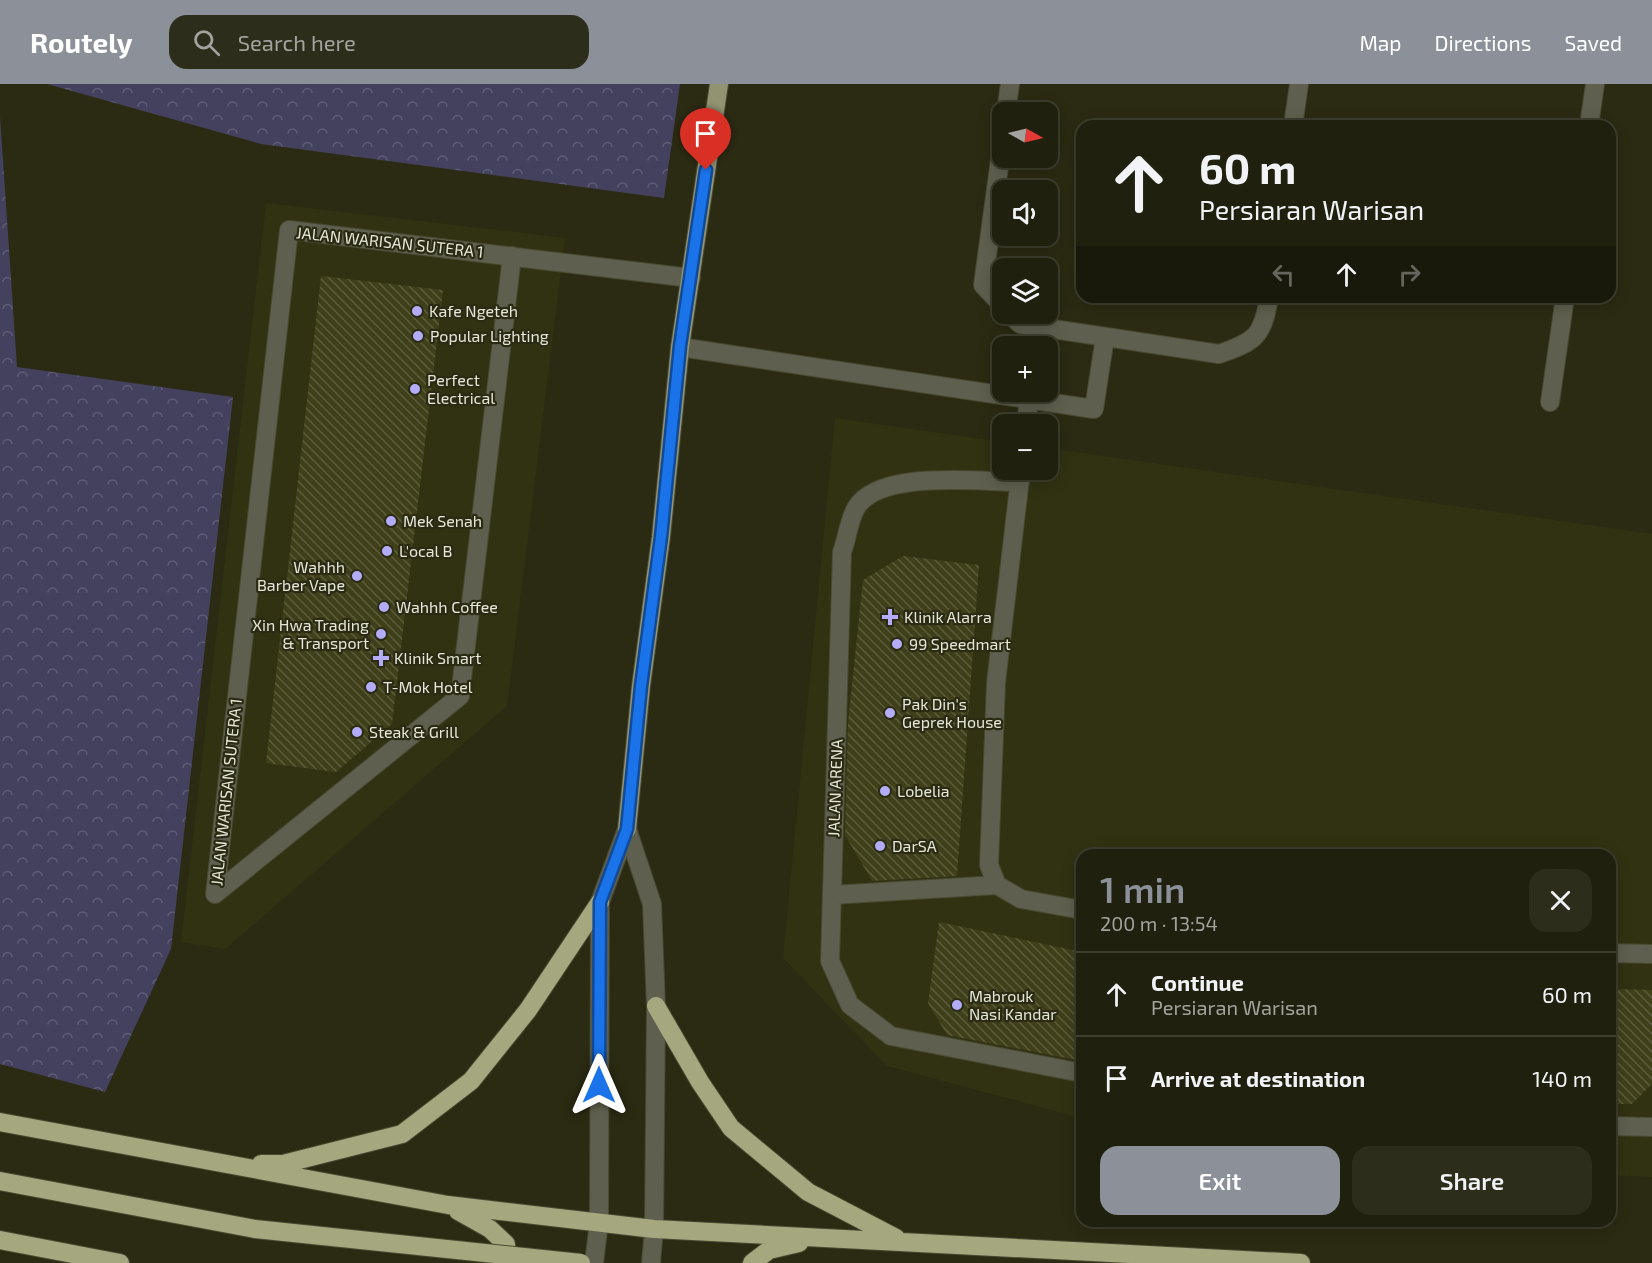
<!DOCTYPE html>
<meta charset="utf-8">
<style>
body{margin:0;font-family:"Exo 2",sans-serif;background:#2d2d1c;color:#f1f3f6;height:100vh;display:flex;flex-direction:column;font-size:22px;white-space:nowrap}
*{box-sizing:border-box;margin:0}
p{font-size:20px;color:#a2a39e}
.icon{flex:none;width:33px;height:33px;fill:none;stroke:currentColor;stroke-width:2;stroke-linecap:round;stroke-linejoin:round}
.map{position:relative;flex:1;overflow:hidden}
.side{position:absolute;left:1076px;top:765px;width:540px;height:378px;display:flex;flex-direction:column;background:#20200e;border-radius:18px;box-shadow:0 3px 15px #0003,0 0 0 2px #3d3e2e}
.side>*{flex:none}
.top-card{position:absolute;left:1076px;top:36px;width:540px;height:183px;border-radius:18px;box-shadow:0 3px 15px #0003,0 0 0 2px #3d3e2e;background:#20200e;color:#f1f3f6;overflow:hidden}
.needle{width:39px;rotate:98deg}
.controls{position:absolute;left:992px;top:18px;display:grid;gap:12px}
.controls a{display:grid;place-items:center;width:66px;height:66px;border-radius:12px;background:#20200e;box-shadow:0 3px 15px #0003,0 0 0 2px #3d3e2e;font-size:30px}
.pin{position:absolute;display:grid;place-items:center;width:51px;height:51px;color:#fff;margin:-62px -26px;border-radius:50% 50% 50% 0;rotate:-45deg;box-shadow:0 0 6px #0007}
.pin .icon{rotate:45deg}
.me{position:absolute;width:66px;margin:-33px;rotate:0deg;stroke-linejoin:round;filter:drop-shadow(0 0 4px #0008)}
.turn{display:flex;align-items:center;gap:21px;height:126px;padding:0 24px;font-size:27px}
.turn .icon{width:78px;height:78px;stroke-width:2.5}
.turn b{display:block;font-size:42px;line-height:51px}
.lanes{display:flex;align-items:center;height:57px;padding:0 24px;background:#0003;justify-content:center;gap:30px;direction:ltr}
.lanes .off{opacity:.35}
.round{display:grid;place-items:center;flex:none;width:63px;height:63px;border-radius:18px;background:#2d2d1c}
.overview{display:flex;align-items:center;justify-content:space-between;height:102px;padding:0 24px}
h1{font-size:36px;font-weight:600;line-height:45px;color:#8c9099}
.cta{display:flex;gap:12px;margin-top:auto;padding:12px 24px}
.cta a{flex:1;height:69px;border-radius:18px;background:#8c9099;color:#fff;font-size:24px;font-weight:600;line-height:69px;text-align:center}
.cta a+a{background:#2d2d1c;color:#f1f3f6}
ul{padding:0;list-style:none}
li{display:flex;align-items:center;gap:18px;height:84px;padding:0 24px;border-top:2px solid #3d3e2e}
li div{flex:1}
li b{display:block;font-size:22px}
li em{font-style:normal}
header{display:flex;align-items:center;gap:36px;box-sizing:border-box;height:84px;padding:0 30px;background:#8c9099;color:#fff}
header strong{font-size:28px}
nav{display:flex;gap:33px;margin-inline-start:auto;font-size:21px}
.search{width:420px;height:54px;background:#2d2d1c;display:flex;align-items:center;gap:15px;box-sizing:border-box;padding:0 21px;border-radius:18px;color:#a2a39e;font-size:22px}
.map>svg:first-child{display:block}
.built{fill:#313212}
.forest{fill:url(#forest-crowns)}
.building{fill:url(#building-back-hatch)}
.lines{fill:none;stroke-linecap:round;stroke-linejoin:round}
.minor-casing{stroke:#494932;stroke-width:20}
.major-casing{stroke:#494932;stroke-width:20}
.highway-casing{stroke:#494932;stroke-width:20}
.minor{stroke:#5e5f4e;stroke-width:18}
.major{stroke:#919371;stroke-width:18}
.highway{stroke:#a5a77f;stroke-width:18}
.highway-bridge-casing{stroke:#494932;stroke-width:20;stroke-linecap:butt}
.highway-bridge{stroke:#a5a77f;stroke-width:18}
.route-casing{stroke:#114b97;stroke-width:15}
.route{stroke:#1a73e8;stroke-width:10}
.poi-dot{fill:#b3adf9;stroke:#2b2b13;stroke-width:2}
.labels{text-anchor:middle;stroke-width:4.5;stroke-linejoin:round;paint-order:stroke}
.street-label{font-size:16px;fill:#e5e6d7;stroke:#2b2b13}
.poi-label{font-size:16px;fill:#e5e6d7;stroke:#2b2b13;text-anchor:start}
</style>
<header>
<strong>Routely</strong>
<div class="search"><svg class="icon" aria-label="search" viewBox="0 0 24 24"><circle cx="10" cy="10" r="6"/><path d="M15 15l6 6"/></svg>Search here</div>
<nav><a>Map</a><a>Directions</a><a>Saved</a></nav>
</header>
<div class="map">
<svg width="1652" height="1179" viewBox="0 0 1652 1179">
<defs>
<pattern id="forest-crowns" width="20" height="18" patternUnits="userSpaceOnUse" patternTransform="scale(1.5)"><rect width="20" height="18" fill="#44415f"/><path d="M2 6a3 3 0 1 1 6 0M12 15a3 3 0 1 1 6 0" fill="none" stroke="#5f5c75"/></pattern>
<pattern id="building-back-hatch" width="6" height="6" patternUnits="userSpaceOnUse" patternTransform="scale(1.5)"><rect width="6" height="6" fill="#3f401a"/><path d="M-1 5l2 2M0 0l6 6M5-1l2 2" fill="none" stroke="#5b5c3b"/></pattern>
</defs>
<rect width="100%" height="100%" fill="#2b2b13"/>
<path class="built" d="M 266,119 L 565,154 L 507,622 L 225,865 L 181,858 Z
M 835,334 L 1002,358 L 1002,386 L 1047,386 L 1047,364 L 1652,450 L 1652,1093 L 1610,1091 L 1610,771 L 1082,771 L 1081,1034 L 887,982 L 783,874 Z"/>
<path class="forest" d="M 47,0 L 680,0 L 664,114 L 261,60 Z
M 0,33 L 17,283 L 233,313 L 171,865 L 105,1008 L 0,980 Z"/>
<path class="building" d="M 321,192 L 443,206 L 392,640 L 336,688 L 266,679 Z
M 903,472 L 979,481 L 957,792 L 872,797 L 845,751 L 848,639 L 863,496 Z
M 939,838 L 1082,868 L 1082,977 L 947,951 L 928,919 Z
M 1610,905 L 1652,906 L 1652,1000 L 1632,1020 L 1610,1020 Z"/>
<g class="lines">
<defs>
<path id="minor" d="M 1006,28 L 1010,0
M 1293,42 L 1299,0
M 1589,42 L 1595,0
M 1002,61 L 983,201 L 1002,221
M 512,172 L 460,612 L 215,810 L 289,146 L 691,194
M 1010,230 L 1020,240 L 1219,270 C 1255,258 1263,252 1269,213
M 680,263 L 1094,325 L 1105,253
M 1550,318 L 1565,213
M 1026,340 L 1029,315
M 1021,386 L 996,599 L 989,781 L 997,801 L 1021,815 L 1082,826
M 1020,398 C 979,398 879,385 856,424 C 849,436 847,455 842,468 L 830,877 L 850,921 L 891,952 L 1082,989
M 627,745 L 652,820 L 656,922 L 654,1145 L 651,1179
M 832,811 L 997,801
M 1610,869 L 1652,870
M 1610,1042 L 1652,1043
M 594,1179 L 599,1138 L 600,818 L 627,745"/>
<path id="major" d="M 627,745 L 641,602 L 661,453 L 680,263 L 719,0"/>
<path id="highway" d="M 656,922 L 700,998 L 731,1044 L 808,1108 L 896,1154
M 0,1038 L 448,1121 L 654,1145 L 1301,1179
M 261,1080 L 283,1080 L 402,1050 L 471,997 L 528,926 L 600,818
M 0,1097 L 255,1145
M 458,1127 L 490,1145 L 506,1160 L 507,1179
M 0,1156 L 120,1179
M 752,1179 L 769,1166 L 799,1159"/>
</defs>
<use href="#minor" class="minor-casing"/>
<use href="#major" class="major-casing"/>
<use href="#highway" class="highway-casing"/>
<use href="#minor" class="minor"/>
<use href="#major" class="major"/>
<use href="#highway" class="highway"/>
<defs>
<path id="highway-bridge" d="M 255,1145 L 581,1179"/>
</defs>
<use href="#highway-bridge" class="highway-bridge-casing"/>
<use href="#highway-bridge" class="highway-bridge"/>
</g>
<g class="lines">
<defs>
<path id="route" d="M 599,1001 L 600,818 L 627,745 L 641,602 L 661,453 L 680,262 L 706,86"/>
</defs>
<use href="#route" class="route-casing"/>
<use href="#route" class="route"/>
</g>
<g class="poi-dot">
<circle cx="417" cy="227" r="6"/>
<circle cx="418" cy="252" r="6"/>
<circle cx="415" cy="305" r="6"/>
<circle cx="391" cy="437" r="6"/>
<circle cx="387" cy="467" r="6"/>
<circle cx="357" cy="492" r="6"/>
<circle cx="384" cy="523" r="6"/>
<path d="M887 524h6v6h6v6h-6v6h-6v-6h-6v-6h6z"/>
<circle cx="381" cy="550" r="6"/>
<circle cx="897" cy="560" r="6"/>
<path d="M378 565h6v6h6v6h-6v6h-6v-6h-6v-6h6z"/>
<circle cx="371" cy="603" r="6"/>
<circle cx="890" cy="629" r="6"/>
<circle cx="357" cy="648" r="6"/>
<circle cx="885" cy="707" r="6"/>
<circle cx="880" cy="762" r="6"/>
<circle cx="957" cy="921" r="6"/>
</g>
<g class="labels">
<g class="street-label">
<text transform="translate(390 158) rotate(6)" y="6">JALAN WARISAN SUTERA 1</text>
<text transform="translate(835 704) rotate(-88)" y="6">JALAN ARENA</text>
<text transform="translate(226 708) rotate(-84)" y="6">JALAN WARISAN SUTERA 1</text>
</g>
<g class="poi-label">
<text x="429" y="233">Kafe Ngeteh</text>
<text x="430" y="258">Popular Lighting</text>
<text x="427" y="302">Perfect<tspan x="427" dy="18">Electrical</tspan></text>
<text x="403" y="443">Mek Senah</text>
<text x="399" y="473">L'ocal B</text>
<text x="345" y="489" text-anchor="end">Wahhh<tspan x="345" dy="18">Barber Vape</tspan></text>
<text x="396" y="529">Wahhh Coffee</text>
<text x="904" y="539">Klinik Alarra</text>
<text x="369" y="547" text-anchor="end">Xin Hwa Trading<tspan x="369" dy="18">&amp; Transport</tspan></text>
<text x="909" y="566">99 Speedmart</text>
<text x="394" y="580">Klinik Smart</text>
<text x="383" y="609">T-Mok Hotel</text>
<text x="902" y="626">Pak Din's<tspan x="902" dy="18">Geprek House</tspan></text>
<text x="369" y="654">Steak &amp; Grill</text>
<text x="897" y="713">Lobelia</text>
<text x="892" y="768">DarSA</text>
<text x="969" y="918">Mabrouk<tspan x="969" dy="18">Nasi Kandar</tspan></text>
</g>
</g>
</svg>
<div class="controls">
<a><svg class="needle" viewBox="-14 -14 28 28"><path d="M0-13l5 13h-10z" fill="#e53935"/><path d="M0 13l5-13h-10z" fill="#a2a39e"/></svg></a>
<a><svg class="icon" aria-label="sound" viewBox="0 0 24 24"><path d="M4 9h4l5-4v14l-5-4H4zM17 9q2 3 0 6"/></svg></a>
<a><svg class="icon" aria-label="layers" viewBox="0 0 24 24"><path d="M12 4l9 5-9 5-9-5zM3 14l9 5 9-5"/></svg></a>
<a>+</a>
<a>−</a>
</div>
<div class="pin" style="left:706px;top:86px;background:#d93025"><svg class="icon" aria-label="arrive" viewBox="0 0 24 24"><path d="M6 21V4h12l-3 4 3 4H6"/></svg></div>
<svg class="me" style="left:599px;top:1001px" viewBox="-20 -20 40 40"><path d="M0-17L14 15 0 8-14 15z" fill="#1a73e8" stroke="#fff" stroke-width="4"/></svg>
<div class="top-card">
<div class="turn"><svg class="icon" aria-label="ahead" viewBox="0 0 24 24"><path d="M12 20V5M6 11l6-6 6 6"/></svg><div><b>60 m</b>Persiaran Warisan</div></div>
<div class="lanes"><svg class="icon off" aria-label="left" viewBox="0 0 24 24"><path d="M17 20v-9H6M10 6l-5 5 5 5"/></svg><svg class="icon" aria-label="ahead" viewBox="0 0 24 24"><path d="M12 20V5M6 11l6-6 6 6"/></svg><svg class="icon off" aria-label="right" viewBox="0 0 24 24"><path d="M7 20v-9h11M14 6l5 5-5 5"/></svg></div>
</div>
<section class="side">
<div class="overview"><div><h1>1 min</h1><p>200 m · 13:54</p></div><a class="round"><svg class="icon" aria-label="close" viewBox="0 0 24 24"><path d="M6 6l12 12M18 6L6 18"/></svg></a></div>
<ul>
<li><svg class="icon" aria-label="ahead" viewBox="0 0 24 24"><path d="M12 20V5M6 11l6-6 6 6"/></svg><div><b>Continue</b><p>Persiaran Warisan</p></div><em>60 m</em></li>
<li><svg class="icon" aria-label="arrive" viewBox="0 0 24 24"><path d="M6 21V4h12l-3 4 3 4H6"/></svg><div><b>Arrive at destination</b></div><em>140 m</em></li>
</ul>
<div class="cta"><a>Exit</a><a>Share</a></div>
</section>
</div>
